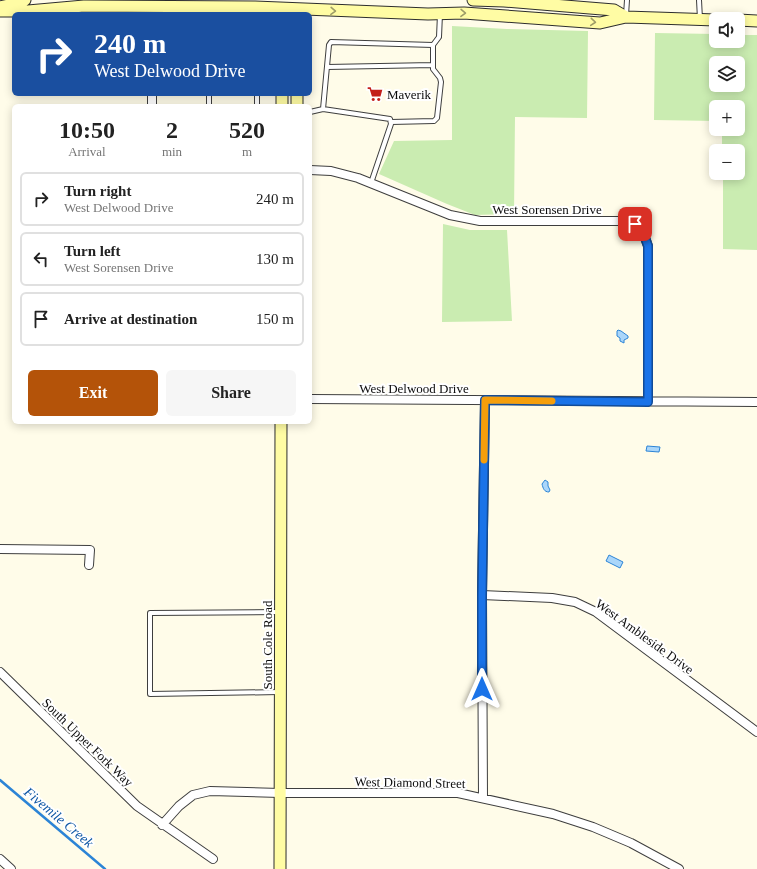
<!DOCTYPE html>
<meta charset="utf-8">
<style>
body{margin:0;font-family:Georgia,serif;background:#f6f6f6;color:#222;height:100vh;display:flex;flex-direction:column;font-size:15px;white-space:nowrap}
*{box-sizing:border-box;margin:0}
p{font-size:13px;color:#767676}
.icon{flex:none;width:22px;height:22px;fill:none;stroke:currentColor;stroke-width:2;stroke-linecap:round;stroke-linejoin:round}
.map{position:relative;flex:1;overflow:hidden}
.side{position:absolute;left:12px;top:104px;width:300px;height:320px;display:flex;flex-direction:column;background:#fff;border-radius:6px;box-shadow:0 2px 10px #0003}
.side>*{flex:none}
.banner{position:absolute;left:12px;top:12px;width:300px;height:84px;border-radius:6px;box-shadow:0 2px 10px #0003;background:#1a4fa0;color:#fff;overflow:hidden}
.controls{position:absolute;left:709px;top:12px;display:grid;gap:8px}
.controls a{display:grid;place-items:center;width:36px;height:36px;border-radius:6px;background:#fff;box-shadow:0 2px 10px #0003;font-size:20px}
.pin{position:absolute;display:grid;place-items:center;width:34px;height:34px;color:#fff;margin:-17px;border-radius:8px;box-shadow:0 2px 6px #0006}
.me{position:absolute;width:44px;margin:-22px;rotate:0deg;stroke-linejoin:round;filter:drop-shadow(0 0 3px #0008)}
.turn{display:flex;align-items:center;gap:14px;height:84px;padding:0 16px;font-size:18px}
.turn .icon{width:52px;height:52px;stroke-width:2.5}
.turn b{display:block;font-size:28px;line-height:34px}
.eta{display:flex;justify-content:space-evenly;align-items:center;height:68px;text-align:center}
.eta b{font-size:24px;font-weight:700;line-height:28px}
.button{display:flex;gap:8px;margin-top:auto;padding:8px 16px}
.button a{flex:1;height:46px;border-radius:6px;background:#b45309;color:#fff;font-size:16px;font-weight:700;line-height:46px;text-align:center}
.button a+a{background:#f6f6f6;color:#222}
ul{padding:0;list-style:none}
li{display:flex;align-items:center;gap:12px;height:54px;margin:0 8px 6px;padding:0 8px;border:2px solid #e0e0e0;border-radius:6px}
li div{flex:1}
li b{display:block;font-size:15px}
li em{font-style:normal}
.map>svg:first-child{display:block}
.green{fill:#caecb1;fill-rule:evenodd}
.water{fill:#aad6fa;stroke:#2c84d6}
.lines{fill:none;stroke-linecap:round;stroke-linejoin:round}
.stream{stroke:#2c84d6;stroke-width:2.5}
.lane-casing{stroke:#3e3e3e;stroke-width:6}
.street-casing{stroke:#3e3e3e;stroke-width:10}
.secondary-casing{stroke:#2d2d2d;stroke-width:13}
.lane{stroke:#fff;stroke-width:4}
.street{stroke:#fff;stroke-width:8}
.secondary{stroke:#fffca4;stroke-width:11}
.oneway{stroke:#9d9c67}
.route-casing{stroke:#114b97;stroke-width:10}
.route{stroke:#1a73e8;stroke-width:7}
.slow{stroke:#f59e0b;stroke-width:7}
.labels{text-anchor:middle;stroke-width:4;stroke-linejoin:round;paint-order:stroke}
.poi-label{font-size:13px;fill:#0b0b0b;stroke:#fff;text-anchor:start}
.street-label{font-size:13px;fill:#0b0b0b;stroke:#fff}
.water-label{font-size:14px;font-style:italic;fill:#0d56a4;stroke:#fff}
</style>
<div class="map">
<svg width="757" height="869" viewBox="0 0 757 869">
<rect width="100%" height="100%" fill="#fffce9"/>
<path class="green" d="M 452,26 L 507,29 L 588,31 L 587,118 L 515,117 L 514,214 L 475,215 L 447,204 L 379,174 L 394,141 L 452,140 Z
M 655,33 L 716,34 L 716,41 L 738,41 L 738,35 L 757,35 L 757,250 L 723,249 L 723,173 L 738,173 L 738,151 L 722,151 L 722,129 L 738,129 L 738,107 L 716,107 L 716,121 L 654,120 ZM 716,63 L 738,63 L 738,85 L 716,85 Z
M 443,224 L 470,230 L 507,230 L 512,321 L 442,322 Z"/>
<path class="water" d="M 618,330 L 621,331 L 628,336 L 628,338 L 624,340 L 624,343 L 620,341 L 620,338 L 617,336 L 617,331 Z
M 647,446 L 660,447 L 659,452 L 646,451 Z
M 545,480 L 548,482 L 548,486 L 550,490 L 549,492 C 544,492 543,488 542,484 Z
M 609,555 L 623,562 L 620,568 L 606,561 Z"/>
<g class="lines">
<path class="stream" d="M 0,780 L 105,869"/>
<defs>
<path id="lane" d="M 699,0 L 700,19
M 626,15 L 627,0
M 327,67 L 433,65
M 209,94 L 209,106
M 257,106 L 257,94
M 323,109 L 329,45 L 331,42 L 433,45 L 439,37 L 440,14
M 310,112 L 323,109 L 390,119 L 391,124 L 371,183
M 391,122 L 434,121 L 437,118 L 441,82 L 440,78 L 433,69 L 433,45
M 279,692 L 150,694 L 150,613 L 280,612"/>
<path id="street" d="M 152,106 L 152,94
M 310,170 L 331,171 L 358,178 L 450,215 L 480,221 L 625,221 C 641,226 643,231 648,246 L 648,402
M 310,399 L 757,402
M 0,549 L 90,550 L 89,565
M 482,595 L 552,598 L 575,602 L 596,612 L 757,732
M 0,672 L 137,806 L 213,859
M 483,798 L 482,595 L 485,400
M 162,825 L 179,806 L 193,795 L 210,791 L 280,793 L 458,793 L 553,814 L 593,827 L 631,843 L 679,869
M 0,859 L 11,869"/>
<path id="secondary" d="M 473,0 L 504,1 L 614,10 L 626,17
M 0,7 L 22,2 L 25,0
M 0,11 L 28,11 L 84,6 L 255,7 L 428,14 L 464,13 L 600,23 L 626,17 L 716,20
M 738,20 L 757,21
M 282,94 L 282,106
M 297,94 L 297,106
M 280,869 L 281,422"/>
</defs>
<use href="#lane" class="lane-casing"/>
<use href="#street" class="street-casing"/>
<use href="#secondary" class="secondary-casing"/>
<use href="#lane" class="lane"/>
<use href="#street" class="street"/>
<use href="#secondary" class="secondary"/>
</g>
<defs><path id="oneway-chevron" d="M-2-3.5L2.5 0L-2 3.5" fill="none" stroke-width="1.6" stroke-linecap="round" stroke-linejoin="round"/></defs>
<g class="oneway">
<use href="#oneway-chevron" transform="translate(333 11) rotate(2)"/>
<use href="#oneway-chevron" transform="translate(463 13) rotate(1)"/>
<use href="#oneway-chevron" transform="translate(593 22) rotate(5)"/>
</g>
<g class="lines">
<defs>
<path id="route" d="M 482,689 L 482,596 L 485,400 L 648,402 L 648,246 L 643,232 L 635,224"/>
</defs>
<use href="#route" class="route-casing"/>
<use href="#route" class="route"/>
<path class="slow" d="M 484,460 L 485,400 L 552,401"/>
</g>
<defs>
<symbol id="supermarket-bare" viewBox="-9 -9 18 18"><path d="M-6-5.5h2.5l.6 2H6L4.5 2H-2.5L-4.4-4H-6ZM-1.5 3.2a1.3 1.3 0 1 0 .1 0ZM3 3.2a1.3 1.3 0 1 0 .1 0Z" fill="#c3201b" stroke="#fff" stroke-width="2.5" paint-order="stroke"/></symbol>
</defs>
<g fill-rule="evenodd">
<use href="#supermarket-bare" x="364" y="83" width="22" height="22"/>
</g>
<g class="labels">
<g class="poi-label">
<text x="387" y="99">Maverik</text>
</g>
<g class="street-label">
<text x="547" y="214">West Sorensen Drive</text>
<text x="414" y="393">West Delwood Drive</text>
<text transform="translate(645 636) rotate(36)" y="5">West Ambleside Drive</text>
<text transform="translate(267 645) rotate(-90)" y="5">South Cole Road</text>
<text transform="translate(88 742) rotate(44)" y="5">South Upper Fork Way</text>
<text transform="translate(410 782) rotate(1)" y="5">West Diamond Street</text>
</g>
<g class="water-label">
<text transform="translate(59 817) rotate(40)" y="5">Fivemile Creek</text>
</g>
</g>
</svg>
<div class="controls">
<a><svg class="icon" aria-label="sound" viewBox="0 0 24 24"><path d="M4 9h4l5-4v14l-5-4H4zM17 9q2 3 0 6"/></svg></a>
<a><svg class="icon" aria-label="layers" viewBox="0 0 24 24"><path d="M12 4l9 5-9 5-9-5zM3 14l9 5 9-5"/></svg></a>
<a>+</a>
<a>−</a>
</div>
<div class="pin" style="left:635px;top:224px;background:#d93025"><svg class="icon" aria-label="arrive" viewBox="0 0 24 24"><path d="M6 21V4h12l-3 4 3 4H6"/></svg></div>
<svg class="me" style="left:482px;top:689px" viewBox="-20 -20 40 40"><path d="M0-17L14 15 0 8-14 15z" fill="#1a73e8" stroke="#fff" stroke-width="4"/></svg>
<div class="banner">
<div class="turn"><svg class="icon" aria-label="right" viewBox="0 0 24 24"><path d="M7 20v-9h11M14 6l5 5-5 5"/></svg><div><b>240 m</b>West Delwood Drive</div></div>
</div>
<section class="side">
<div class="eta">
<div><b>10:50</b><p>Arrival</p></div>
<div><b>2</b><p>min</p></div>
<div><b>520</b><p>m</p></div>
</div>
<ul>
<li><svg class="icon" aria-label="right" viewBox="0 0 24 24"><path d="M7 20v-9h11M14 6l5 5-5 5"/></svg><div><b>Turn right</b><p>West Delwood Drive</p></div><em>240 m</em></li>
<li><svg class="icon" aria-label="left" viewBox="0 0 24 24"><path d="M17 20v-9H6M10 6l-5 5 5 5"/></svg><div><b>Turn left</b><p>West Sorensen Drive</p></div><em>130 m</em></li>
<li><svg class="icon" aria-label="arrive" viewBox="0 0 24 24"><path d="M6 21V4h12l-3 4 3 4H6"/></svg><div><b>Arrive at destination</b></div><em>150 m</em></li>
</ul>
<div class="button"><a>Exit</a><a>Share</a></div>
</section>
</div>
